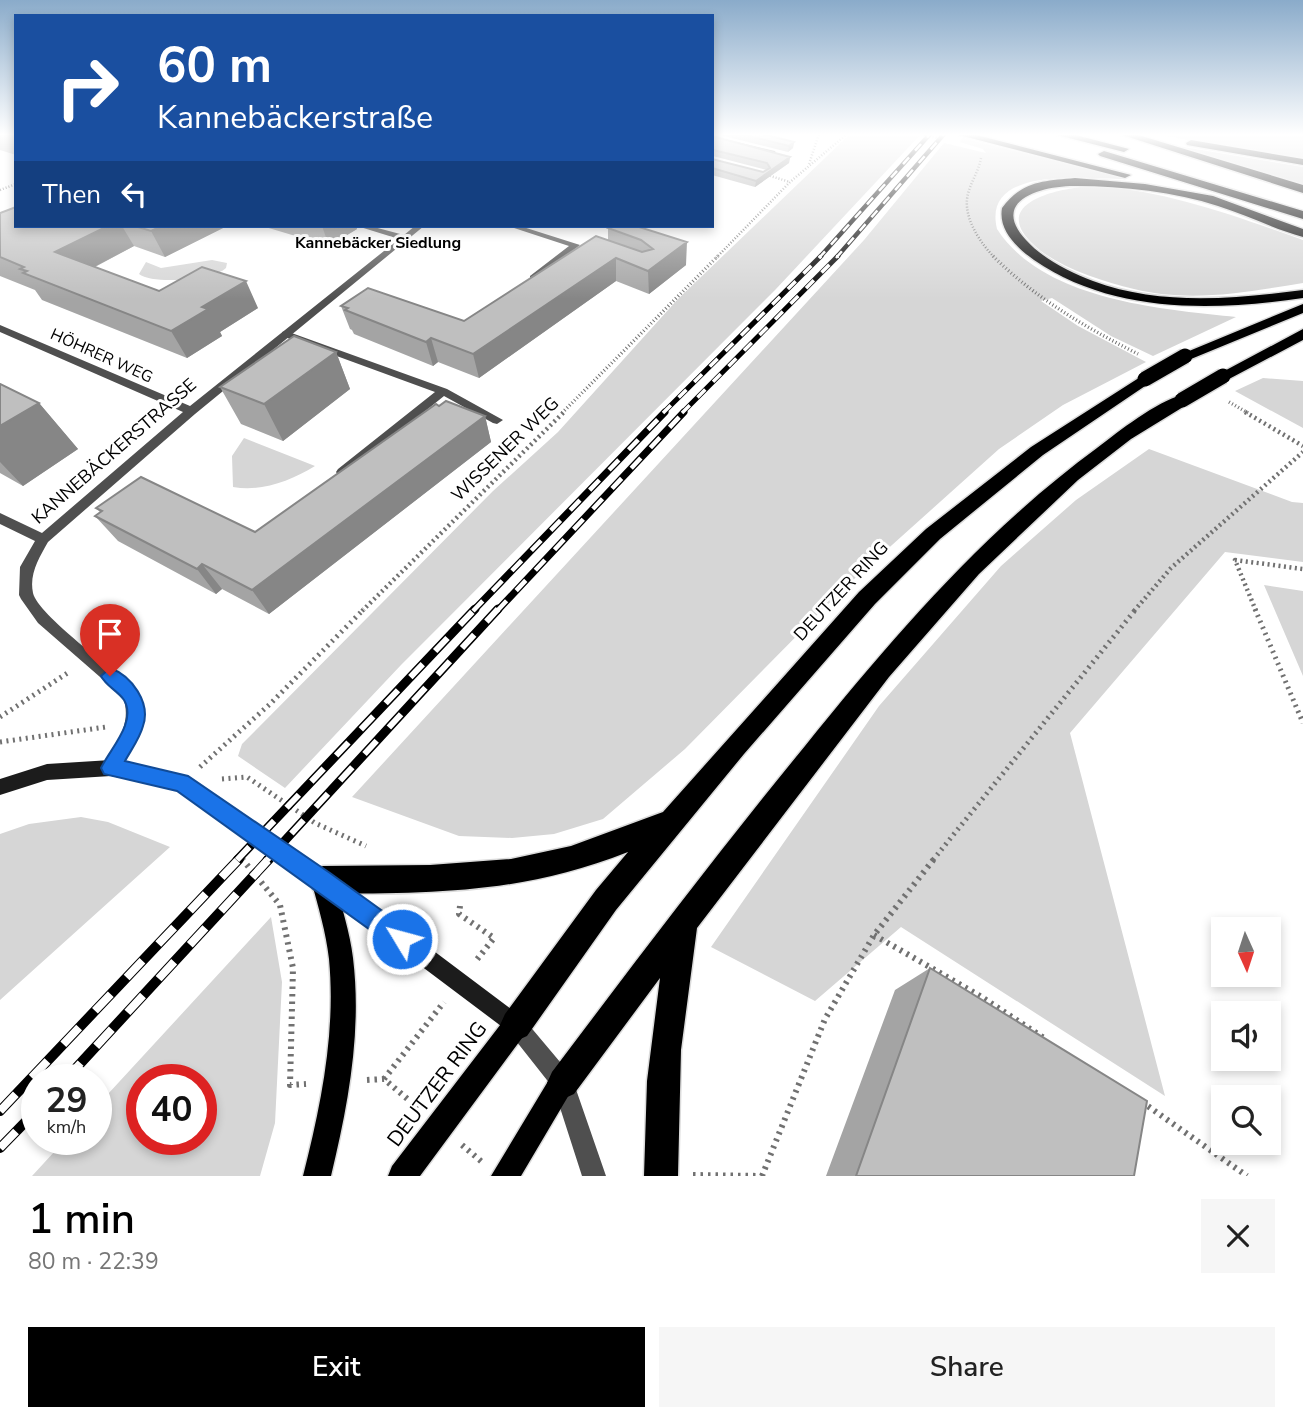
<!DOCTYPE html>
<meta charset="utf-8">
<style>
body{margin:0;font-family:"Nunito Sans",sans-serif;background:#f6f6f6;color:#222;height:100vh;display:flex;flex-direction:column;font-size:26px;white-space:nowrap}
*{box-sizing:border-box;margin:0}
p{font-size:23px;color:#767676}
.icon{flex:none;width:38px;height:38px;fill:none;stroke:currentColor;stroke-width:2;stroke-linecap:round;stroke-linejoin:round}
.map{position:relative;height:1176px;overflow:hidden}
.sheet{display:flex;flex-direction:column;background:#fff;flex:1}
.sheet>*{flex:none}
.banner{position:absolute;left:14px;top:14px;width:700px;height:214px;border-radius:0px;box-shadow:0 4px 10px #0003;background:#1a4fa0;color:#fff;overflow:hidden}
.needle{width:46px;rotate:177deg}
.fabs{position:absolute;left:1211px;top:917px;display:grid;gap:14px}
.fabs a{display:grid;place-items:center;width:70px;height:70px;border-radius:0px;background:#fff;box-shadow:0 4px 10px #0003;font-size:35px}
.speed{position:absolute;left:21px;top:1064px;display:flex;gap:14px;font-size:35px;font-weight:700;text-align:center}
.speed>*{display:grid;place-content:center;width:91px;height:91px;border-radius:50%;background:#fff;box-shadow:0 4px 10px #0003;line-height:1}
.speed small{font-size:18px;font-weight:400}
.speed .limit{border:10px solid #d22;background:#fff;color:#111}
.pin{position:absolute;display:grid;place-items:center;width:60px;height:60px;color:#fff;margin:-72px -30px;border-radius:50% 50% 50% 0;rotate:-45deg;box-shadow:0 0 7px #0007}
.pin .icon{rotate:45deg}
.me{position:absolute;width:77px;margin:-38px;rotate:307deg;stroke-linejoin:round;filter:drop-shadow(0 0 5px #0008)}
.turn{display:flex;align-items:center;gap:24px;height:147px;padding:0 28px;font-size:32px}
.turn .icon{width:91px;height:91px;stroke-width:2.5}
.turn b{display:block;font-size:49px;line-height:60px}
.then{display:flex;align-items:center;height:66px;padding:0 28px;background:#0003;gap:14px;font-size:26px}
.round{display:grid;place-items:center;flex:none;width:74px;height:74px;border-radius:0px;background:#f6f6f6}
.overview{display:flex;align-items:center;justify-content:space-between;height:119px;padding:0 28px}
h1{font-size:42px;font-weight:600;line-height:52px;color:#000}
.button{display:flex;gap:14px;margin-top:auto;padding:14px 28px}
.button a{flex:1;height:80px;border-radius:0px;background:#000;color:#fff;font-size:28px;font-weight:600;line-height:80px;text-align:center}
.button a+a{background:#f6f6f6;color:#222}
.map>svg:first-child{display:block}
.green{fill:#d6d6d6;fill-rule:evenodd}
.lines{fill:none;stroke-linecap:round;stroke-linejoin:round}
.primary-casing{stroke:#dbdbdb;stroke-width:3}
.highway-casing{stroke:#dbdbdb;stroke-width:3}
.path-far4{stroke:#717171;stroke-width:2.5;stroke-dasharray:1 2;stroke-linecap:butt}
.path-far3{stroke:#717171;stroke-width:3.5;stroke-dasharray:1 2.5;stroke-linecap:butt}
.path-far2{stroke:#717171;stroke-width:4.5;stroke-dasharray:2 3.5;stroke-linecap:butt}
.path-far1{stroke:#717171;stroke-width:5;stroke-dasharray:2 4.5;stroke-linecap:butt}
.path{stroke:#717171;stroke-width:6;stroke-dasharray:2.5 5;stroke-linecap:butt}
.lane{fill:#4f4f4f;fill-rule:evenodd}
.street{fill:#4f4f4f;fill-rule:evenodd}
.secondary{fill:#1c1c1c;fill-rule:evenodd}
.primary{fill:#000;fill-rule:evenodd}
.highway{fill:#000;fill-rule:evenodd}
.rail-far4-casing{stroke:#000;stroke-width:4.5}
.rail-far3-casing{stroke:#000;stroke-width:5}
.rail-far2-casing{stroke:#000;stroke-width:7}
.rail-far1-casing{stroke:#000;stroke-width:9}
.rail-casing{stroke:#000;stroke-width:10}
.rail-far4{stroke:#fff;stroke-width:2.5;stroke-dasharray:9;stroke-linecap:butt}
.rail-far3{stroke:#fff;stroke-width:3.5;stroke-dasharray:11;stroke-linecap:butt}
.rail-far2{stroke:#fff;stroke-width:4.5;stroke-dasharray:14;stroke-linecap:butt}
.rail-far1{stroke:#fff;stroke-width:6;stroke-dasharray:18;stroke-linecap:butt}
.rail{stroke:#fff;stroke-width:8;stroke-dasharray:23;stroke-linecap:butt}
.highway-bridge-casing{stroke:#dbdbdb;stroke-width:18;stroke-linecap:butt}
.highway-bridge{stroke:#000;stroke-width:15}
.wall{fill:#a4a4a4}
.shaded-wall{fill:#868686}
.building{fill:#bfbfbf;stroke:#868686;stroke-width:2}
.route{fill:#1a73e8;stroke:#114b97;stroke-width:2}
.labels{text-anchor:middle;stroke-width:6;stroke-linejoin:round;paint-order:stroke}
.far-neighbourhood-label{font-size:16px;font-weight:bold;fill:#000;stroke:#fff}
.far-street-label{font-size:16px;fill:#000;stroke:#fff}
.street-label{font-size:18px;fill:#000;stroke:#fff}
.near-street-label{font-size:21px;fill:#000;stroke:#fff}
</style>
<div class="map">
<svg width="1303" height="1176" viewBox="0 0 1303 1176">
<rect width="100%" height="100%" fill="#fff"/>
<path class="green" d="M 850,134 L 920,135 L 776,289 L 401,665 L 285,788 L 238,756 L 242,744 L 493,491 L 558,432 L 678,299 Z
M 1155,134 L 1303,134 L 1303,160 Z
M 962,138 L 1128,179 C 1093,180 981,163 997,229 C 1043,300 1160,309 1236,317 L 1153,356 L 1111,336 L 1052,298 L 1041,301 L 1078,326 L 1146,362 L 1063,405 L 999,449 L 843,589 L 685,749 L 603,819 L 554,834 L 512,838 L 459,836 L 352,797 L 864,240 L 944,143 L 986,153 L 983,149 L 960,142 Z
M 1183,147 L 1303,167 L 1303,184 L 1182,148 Z
M 1098,186 C 1171,192 1235,216 1303,240 L 1303,283 C 1246,292 1191,303 1134,289 C 1105,282 1070,271 1045,254 C 978,205 1056,187 1098,186 Z
M 212,260 L 227,263 L 226,268 C 214,280 153,285 139,274 L 146,262 L 161,268 Z
M 1263,378 L 1303,381 L 1303,428 L 1235,391 Z
M 244,438 L 315,466 C 290,481 262,492 233,487 L 232,456 Z
M 1149,449 L 1292,502 L 1303,503 L 1303,562 L 1225,552 L 1070,733 L 1165,1096 L 901,927 L 815,1001 L 711,947 L 879,706 L 1001,566 L 1076,500 Z
M 1264,585 L 1303,591 L 1303,676 Z
M 81,817 L 108,822 L 170,847 L 0,1000 L 0,834 L 29,824 Z
M 271,917 L 282,982 L 275,1123 L 260,1176 L 32,1176 L 66,1139 L 96,1139 L 96,1107 ZM 142,1080 L 201,1080 L 201,1139 L 142,1139 Z"/>
<g class="lines">
<defs>
<path id="primary" d="M 323,868 L 331,872 L 335,880 C 341,906 350,932 353,958 C 362,1032 348,1105 331,1176 L 303,1176 C 321,1105 336,1032 329,959 C 326,932 318,906 311,880 L 315,872 Z
M 516,1012 L 525,1016 L 529,1025 L 525,1034 L 420,1176 L 388,1176 L 392,1166 L 507,1016 Z
M 563,1070 L 573,1073 L 576,1083 L 521,1176 L 491,1176 L 553,1073 Z"/>
<path id="highway" d="M 955,134 L 973,134 L 1131,175 L 1125,178 Z
M 1053,134 L 1072,134 L 1129,149 L 1124,152 Z
M 1119,134 L 1135,134 L 1303,185 L 1303,193 Z
M 1191,140 L 1303,159 L 1303,165 L 1187,145 L 1186,143 Z
M 1104,151 L 1303,211 L 1303,219 L 1100,156 L 1098,154 Z
M 1075,178 L 1145,184 L 1213,196 L 1303,229 L 1303,237 C 1274,229 1247,215 1218,206 C 1175,192 1123,186 1077,186 C 1045,185 988,199 1026,240 C 1043,259 1070,272 1093,281 C 1160,306 1234,299 1303,290 L 1303,298 C 1212,311 1113,314 1034,260 C 1017,248 998,230 1002,208 C 1022,181 1043,181 1075,178 Z
M 1303,304 L 1303,313 L 1191,359 L 1185,361 L 1177,356 Z
M 1303,329 L 1303,340 L 1229,379 L 1217,379 L 1215,376 Z
M 1145,374 L 1151,376 L 1151,382 L 1043,455 L 940,539 L 875,604 L 744,754 L 616,910 L 527,1036 L 516,1041 L 505,1036 L 500,1025 L 505,1014 L 596,890 L 628,852 C 520,894 436,893 323,894 L 313,890 L 309,880 L 313,870 L 323,866 L 430,865 L 511,859 L 571,846 L 663,812 L 859,592 L 926,529 L 1031,447 Z
M 1182,395 L 1190,400 L 1188,404 L 1131,439 L 1078,480 L 979,574 L 889,677 L 697,928 L 681,1050 L 678,1176 L 644,1176 L 647,1081 L 660,978 L 574,1094 L 563,1099 L 552,1094 L 547,1083 L 552,1072 C 635,962 718,852 805,746 C 893,637 984,531 1097,448 C 1119,431 1156,402 1182,395 Z"/>
</defs>
<use href="#primary" class="primary-casing"/>
<use href="#highway" class="highway-casing"/>
<path class="path-far4" d="M 921,134 L 941,139
M 981,158 C 979,171 971,181 968,194 C 962,216 980,243 995,258
M 809,164 L 819,134
M 767,175 L 790,182
M 0,190 L 16,184
M 716,258 L 790,182 L 847,134"/>
<path class="path-far3" d="M 993,256 C 1035,298 1085,327 1138,354
M 1229,402 L 1248,413
M 562,413 L 718,256"/>
<path class="path-far2" d="M 1245,412 L 1303,446
M 362,611 L 564,412
M 1134,611 L 1171,568 L 1303,452
M 1256,611 L 1235,560 L 1303,569"/>
<path class="path-far1" d="M 1255,609 L 1303,723
M 0,717 L 69,672
M 0,742 L 106,727
M 200,767 L 270,704 L 364,609
M 222,779 L 247,777 L 315,823 L 366,846
M 933,860 L 1136,609"/>
<path class="path" d="M 242,859 L 280,905 L 293,968 L 290,1085 L 306,1084
M 460,906 L 459,914 L 494,938 L 475,962
M 874,935 L 980,996 L 1044,1038
M 384,1079 L 444,1002
M 367,1080 L 384,1079 L 418,1108
M 1142,1102 L 1247,1176
M 462,1145 L 482,1162
M 693,1175 L 762,1176
M 762,1176 L 825,1019 L 874,935 L 934,859"/>
<path class="lane" d="M 712,136 L 775,151 L 776,153 L 772,155 L 712,140 Z
M 508,226 L 520,226 L 580,245 L 536,280 L 530,280 L 530,276 L 569,246 Z
M 286,331 L 447,389 L 503,420 L 497,424 L 493,423 L 444,396 L 346,475 L 338,475 L 336,472 L 338,469 L 435,392 L 282,336 L 282,332 Z"/>
<path class="street" d="M 357,226 L 370,226 L 404,235 L 415,226 L 424,226 L 195,414 L 48,542 C 39,558 29,574 33,593 C 38,615 115,671 136,688 C 151,721 133,745 117,774 L 111,776 L 105,774 L 103,768 C 114,743 133,726 123,697 L 38,623 L 21,599 L 19,595 L 20,567 L 35,541 L 0,524 L 0,513 L 42,533 L 183,412 L 0,332 L 0,325 L 190,406 L 399,239 Z
M 516,1015 L 523,1018 L 571,1075 L 606,1176 L 582,1176 L 554,1089 L 509,1032 L 506,1025 L 509,1018 Z"/>
<path class="secondary" d="M 111,760 L 188,777 L 330,873 L 523,1018 L 526,1025 L 523,1032 L 516,1035 L 509,1032 L 316,887 L 178,790 L 111,776 L 47,780 L 0,795 L 0,779 L 47,764 Z"/>
<use href="#primary" class="primary"/>
<use href="#highway" class="highway"/>
<defs>
<path id="rail-far4" d="M 819,258 L 930,134
M 836,258 L 944,134"/>
<path id="rail-far3" d="M 663,413 L 821,256
M 682,413 L 838,256"/>
<path id="rail-far2" d="M 473,611 L 665,412
M 497,611 L 684,412"/>
<path id="rail-far1" d="M 237,860 L 475,609
M 267,860 L 498,609"/>
<path id="rail" d="M 65,1080 L 269,859
M 0,1111 L 239,859
M 0,1148 L 37,1110"/>
</defs>
<use href="#rail-far4" class="rail-far4-casing"/>
<use href="#rail-far3" class="rail-far3-casing"/>
<use href="#rail-far2" class="rail-far2-casing"/>
<use href="#rail-far1" class="rail-far1-casing"/>
<use href="#rail" class="rail-casing"/>
<use href="#rail-far4" class="rail-far4"/>
<use href="#rail-far3" class="rail-far3"/>
<use href="#rail-far2" class="rail-far2"/>
<use href="#rail-far1" class="rail-far1"/>
<use href="#rail" class="rail"/>
<defs>
<path id="highway-bridge" d="M 1145,379 L 1185,356
M 1182,400 L 1223,376"/>
</defs>
<use href="#highway-bridge" class="highway-bridge-casing"/>
<use href="#highway-bridge" class="highway-bridge"/>
</g>
<path class="wall" d="M 0,134 L 16,134 L 16,155 L 0,150 Z
M 720,134 L 763,134 L 794,142 L 793,148 L 788,152 L 720,135 Z
M 712,136 L 790,157 L 789,163 L 755,187 L 712,175 L 712,159 L 763,172 L 767,170 L 713,156 Z
M 0,213 L 16,226 L 227,226 L 165,257 L 134,246 L 95,267 L 159,291 L 258,308 L 220,332 L 222,336 L 187,358 L 42,300 L 35,290 L 0,276 Z
M 262,226 L 356,226 L 357,229 L 329,246 Z
M 636,226 L 686,265 L 649,294 L 616,281 L 479,378 L 438,362 L 433,366 L 354,334 L 352,330 L 350,329 L 341,306 L 464,321 L 608,240 L 608,228 Z
M 336,352 L 350,389 L 283,441 L 241,424 L 220,387 Z
M 0,384 L 39,403 L 78,449 L 23,486 L 0,473 Z
M 439,406 L 485,416 L 491,442 L 269,614 L 222,589 L 216,594 L 118,541 L 95,516 L 100,512 L 96,508 L 255,532 Z
M 930,968 L 1134,1176 L 826,1176 L 895,990 Z"/>
<path class="shaded-wall" d="M 794,142 L 793,148 L 788,152 L 789,146 Z
M 790,157 L 789,163 L 755,187 L 756,181 Z
M 108,226 L 122,226 L 134,246 L 73,278 L 55,252 Z
M 162,226 L 227,226 L 165,257 L 151,231 Z
M 322,226 L 356,226 L 357,229 L 329,246 Z
M 687,242 L 686,265 L 649,294 L 648,271 Z
M 616,258 L 616,281 L 479,378 L 473,354 Z
M 246,281 L 258,308 L 220,332 L 222,336 L 187,358 L 171,331 L 202,307 Z
M 431,338 L 438,362 L 433,366 L 426,342 Z
M 336,352 L 350,389 L 283,441 L 264,404 Z
M 39,403 L 78,449 L 23,486 L 0,462 L 0,426 Z
M 485,416 L 491,442 L 269,614 L 252,590 Z
M 202,564 L 222,589 L 216,594 L 197,569 Z"/>
<path class="building" d="M 741,134 L 763,134 L 794,142 L 789,146 Z
M 712,136 L 790,157 L 756,181 L 712,168 L 712,159 L 763,172 L 770,168 L 767,163 L 713,150 L 712,152 Z
M 16,207 L 16,226 L 108,226 L 55,252 L 159,291 L 202,267 L 246,281 L 202,307 L 208,309 L 171,331 L 23,273 L 27,271 L 20,269 L 24,267 L 0,257 L 0,213 Z
M 135,226 L 162,226 L 151,231 Z
M 611,226 L 636,226 L 687,242 L 648,271 L 616,258 L 473,354 L 431,338 L 426,342 L 345,310 L 348,308 L 341,306 L 368,288 L 464,321 L 596,236 L 642,252 L 653,249 L 641,240 L 608,228 Z
M 294,336 L 336,352 L 264,404 L 220,387 Z
M 0,384 L 39,403 L 0,426 Z
M 446,401 L 485,416 L 252,590 L 202,564 L 197,569 L 95,516 L 102,511 L 96,508 L 141,477 L 255,532 L 436,404 L 439,406 Z
M 930,968 L 1147,1101 L 1134,1176 L 856,1176 Z"/>
<linearGradient id="sky" x2="0" y2="1"><stop stop-color="#8aabca"/><stop offset="0.45" stop-color="#fff"/><stop offset="1" stop-color="#fff" stop-opacity="0"/></linearGradient>
<rect width="1303" height="299" fill="url(#sky)"/>
<path class="route" d="M 110,668 C 132,676 151,703 143,726 C 140,738 131,750 125,761 L 188,776 L 330,873 L 410,931 L 413,939 L 410,947 L 402,950 L 394,947 L 177,791 L 104,774 L 101,768 C 110,749 137,722 124,700 C 118,691 106,686 101,676 Z"/>
<g class="labels">
<g class="far-neighbourhood-label">
<text x="378" y="248">Kannebäcker Siedlung</text>
</g>
<g class="far-street-label">
<text transform="translate(102 355) rotate(24)" y="6">HÖHRER WEG</text>
</g>
<g class="street-label">
<text transform="translate(505 449) rotate(-44)" y="6">WISSENER WEG</text>
<text transform="translate(114 451) rotate(-41)" y="6">KANNEBÄCKERSTRASSE</text>
<text transform="translate(841 591) rotate(-47)" y="6">DEUTZER RING</text>
</g>
<g class="near-street-label">
<text transform="translate(437 1084) rotate(-53)" y="7">DEUTZER RING</text>
</g>
</g>
</svg>
<div class="fabs">
<a><svg class="needle" viewBox="-14 -14 28 28"><path d="M0-13l5 13h-10z" fill="#e53935"/><path d="M0 13l5-13h-10z" fill="#767676"/></svg></a>
<a><svg class="icon" aria-label="sound" viewBox="0 0 24 24"><path d="M4 9h4l5-4v14l-5-4H4zM17 9q2 3 0 6"/></svg></a>
<a><svg class="icon" aria-label="search" viewBox="0 0 24 24"><circle cx="10" cy="10" r="6"/><path d="M15 15l6 6"/></svg></a>
</div>
<div class="speed"><div>29<small>km/h</small></div><div class="limit">40</div></div>
<div class="pin" style="left:110px;top:676px;background:#d93025"><svg class="icon" aria-label="arrive" viewBox="0 0 24 24"><path d="M6 21V4h12l-3 4 3 4H6"/></svg></div>
<svg class="me" style="left:402px;top:939px" viewBox="-20 -20 40 40"><circle r="17" fill="#1a73e8" stroke="#fff" stroke-width="3"/><path d="M0-11L8 9 0 5-8 9z" fill="#fff"/></svg>
<div class="banner">
<div class="turn"><svg class="icon" aria-label="right" viewBox="0 0 24 24"><path d="M7 20v-9h11M14 6l5 5-5 5"/></svg><div><b>60 m</b>Kannebäckerstraße</div></div>
<div class="then">Then<svg class="icon" aria-label="left" viewBox="0 0 24 24"><path d="M17 20v-9H6M10 6l-5 5 5 5"/></svg></div>
</div>
</div>
<section class="sheet">
<div class="overview"><div><h1>1 min</h1><p>80 m · 22:39</p></div><a class="round"><svg class="icon" aria-label="close" viewBox="0 0 24 24"><path d="M6 6l12 12M18 6L6 18"/></svg></a></div>
<div class="button"><a>Exit</a><a>Share</a></div>
</section>
